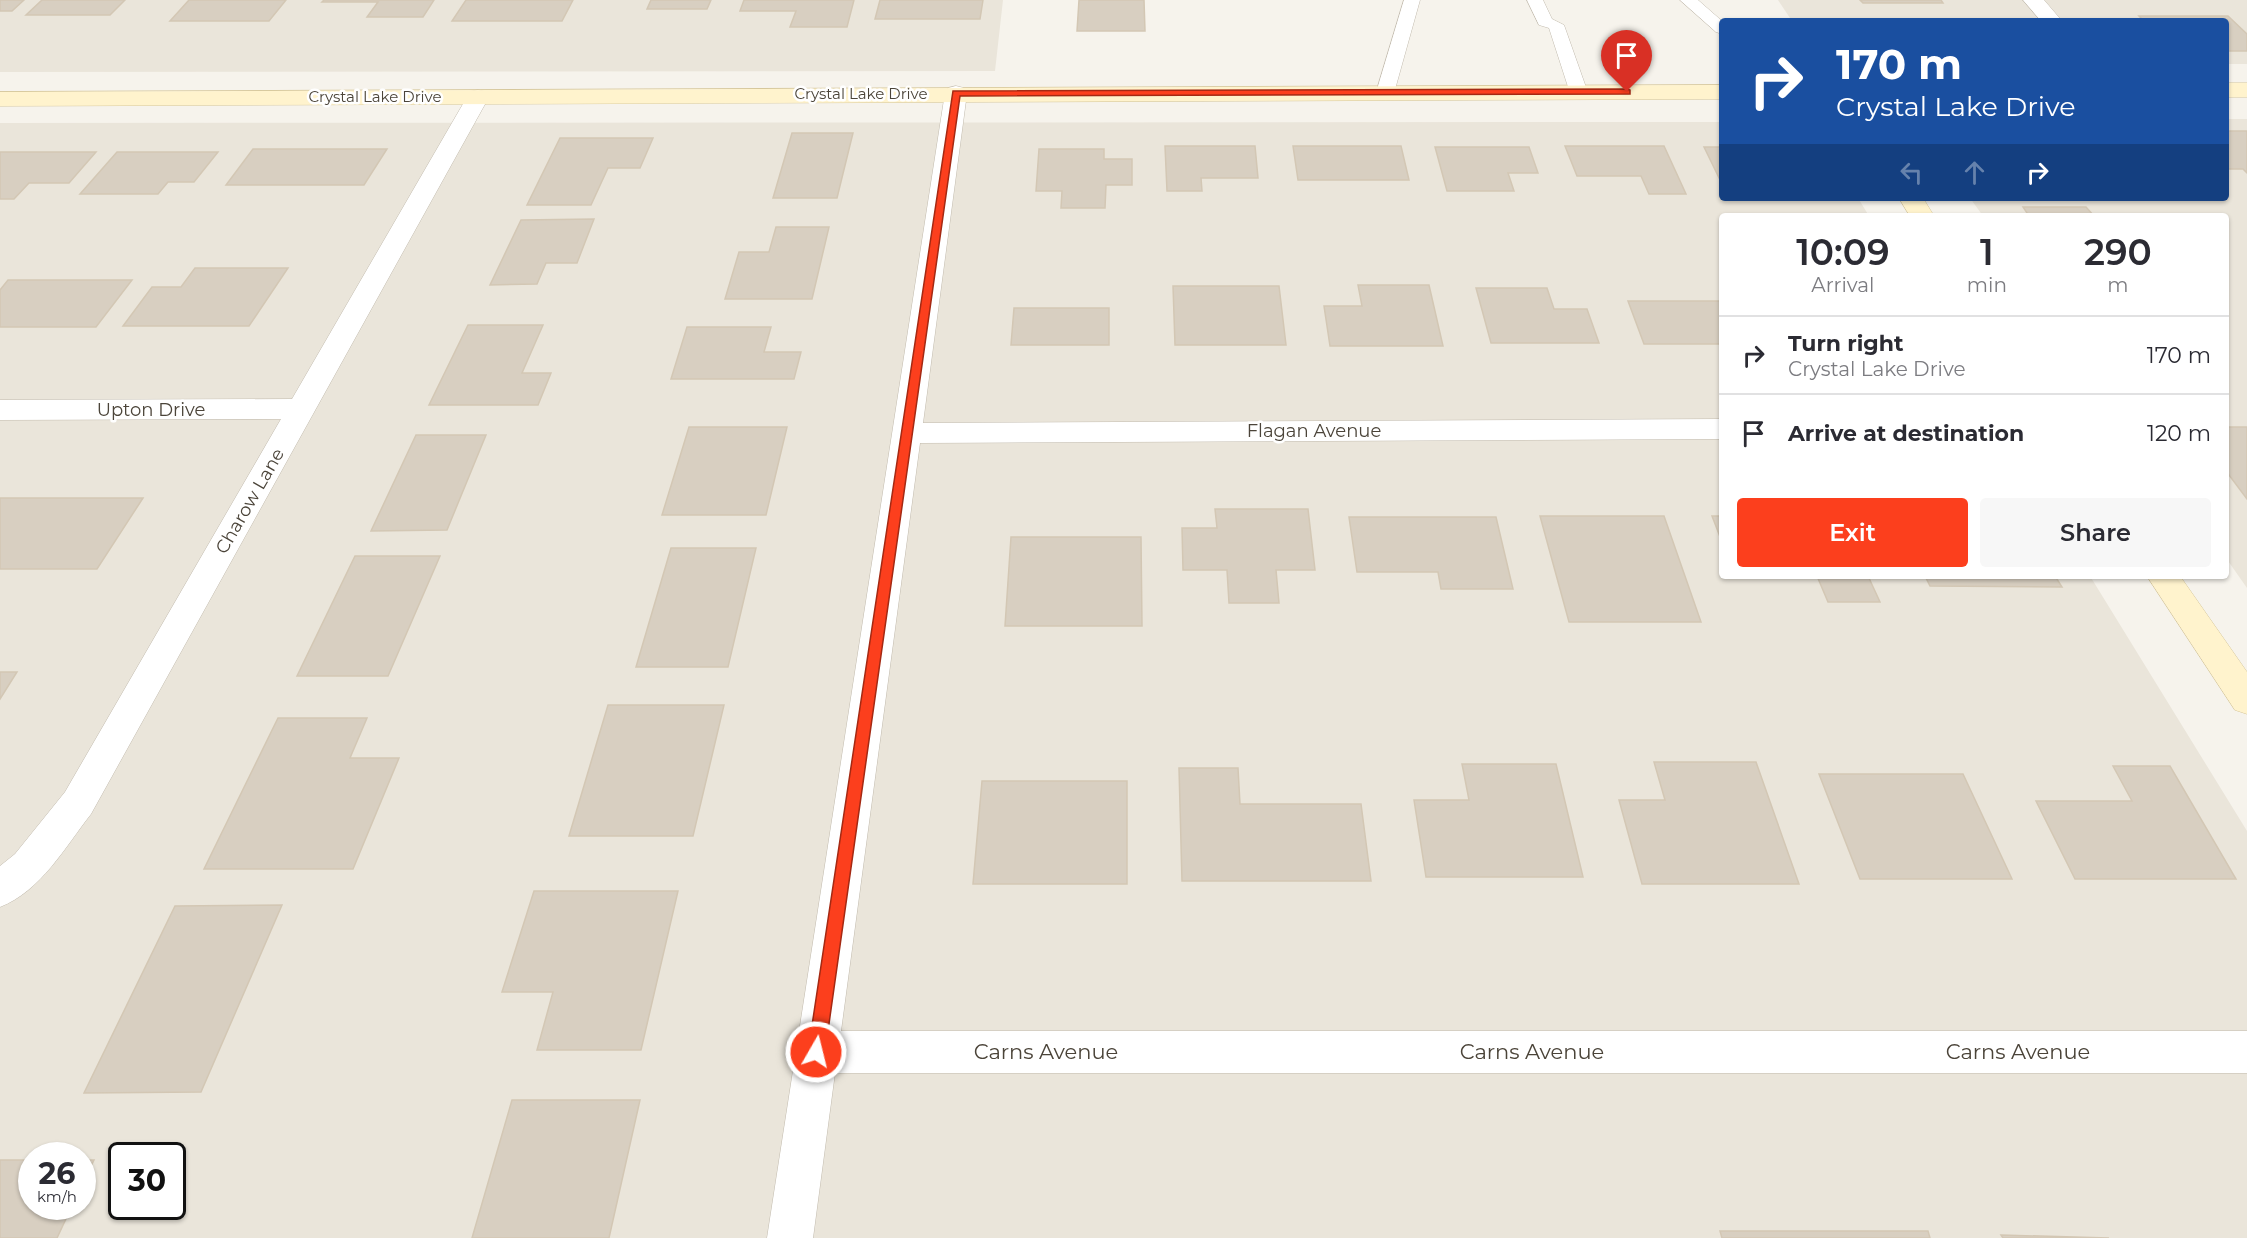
<!DOCTYPE html>
<style>
body{margin:0;font-family:Montserrat,sans-serif;background:#f7f7f7;color:#2b2b33;height:100vh;display:flex;flex-direction:column;font-size:22px;white-space:nowrap}
*{box-sizing:border-box;margin:0}
p{font-size:20px;color:#7c7c81}
.icon{flex:none;width:33px;height:33px;fill:none;stroke:currentColor;stroke-width:2;stroke-linecap:round;stroke-linejoin:round}
.map{position:relative;flex:1;overflow:hidden}
.drawer{position:absolute;left:1719px;top:213px;width:510px;height:366px;display:flex;flex-direction:column;background:#fff;border-radius:6px;box-shadow:0 2px 4px #0004}
.drawer>*{flex:none}
.guide{position:absolute;left:1719px;top:18px;width:510px;height:183px;border-radius:6px;box-shadow:0 2px 4px #0004;background:#1a4fa0;color:#fff;overflow:hidden}
.speed{position:absolute;left:18px;top:1142px;display:flex;gap:12px;font-size:30px;font-weight:700;text-align:center}
.speed>*{display:grid;place-content:center;width:78px;height:78px;border-radius:50%;background:#fff;box-shadow:0 2px 4px #0004;line-height:1}
.speed small{font-size:15px;font-weight:400}
.speed .limit{border:3px solid #111;border-radius:9px;background:#fff;color:#111}
.pin{position:absolute;display:grid;place-items:center;width:51px;height:51px;color:#fff;margin:-62px -26px;border-radius:50% 50% 50% 0;rotate:-45deg;box-shadow:0 0 6px #0007}
.pin .icon{rotate:45deg}
.me{position:absolute;width:66px;margin:-33px;rotate:8deg;stroke-linejoin:round;filter:drop-shadow(0 0 4px #0008)}
.turn{display:flex;align-items:center;gap:21px;height:126px;padding:0 18px;font-size:27px}
.turn .icon{width:78px;height:78px;stroke-width:2.5}
.turn b{display:block;font-size:42px;line-height:51px}
.lanes{display:flex;align-items:center;height:57px;padding:0 18px;background:#0003;justify-content:center;gap:30px;direction:ltr}
.lanes .off{opacity:.35}
.eta{display:flex;justify-content:space-evenly;align-items:center;height:102px;text-align:center}
.eta b{font-size:36px;font-weight:600;line-height:42px}
.action{display:flex;gap:12px;margin-top:auto;padding:12px 18px}
.action a{flex:1;height:69px;border-radius:6px;background:#fc3f1d;color:#fff;font-size:24px;font-weight:600;line-height:69px;text-align:center}
.action a+a{background:#f7f7f7;color:#2b2b33}
ul{padding:0;list-style:none}
li{display:flex;align-items:center;gap:18px;height:78px;padding:0 18px;border-top:2px solid #e1e1e2}
li div{flex:1}
li b{display:block;font-size:22px}
li em{font-style:normal}
.map>svg:first-child{display:block}
.residential{fill:#eae5da;fill-rule:evenodd}
.building{fill:#d8cfc1;stroke:#d3c7b4;stroke-width:1.5}
.lines{fill:none;stroke-linecap:round;stroke-linejoin:round}
.lane-casing{stroke:#c2bbae;stroke-width:1}
.street-casing{stroke:#c2bbae;stroke-width:1}
.secondary-casing{stroke:#d6c79b;stroke-width:1}
.lane{fill:#fff;fill-rule:evenodd}
.street{fill:#fff;fill-rule:evenodd}
.secondary{fill:#fff3cd;fill-rule:evenodd}
.route{fill:#fc3f1d;stroke:#a42913;stroke-width:1.5}
.labels{text-anchor:middle;stroke-width:5;stroke-linejoin:round;paint-order:stroke}
.far-street-label{font-size:15px;fill:#4b4439;stroke:#fff}
.street-label{font-size:18px;fill:#4b4439;stroke:#fff}
.near-street-label{font-size:21px;fill:#4b4439;stroke:#fff}
</style>
<div class="map">
<svg width="2247" height="1238" viewBox="0 0 2247 1238">
<rect width="100%" height="100%" fill="#f6f3ec"/>
<path class="residential" d="M 0,0 L 1003,0 L 995,71 L 0,72 Z
M 1778,0 L 2247,0 L 2247,64 L 2226,64 L 2226,21 L 1792,21 Z
M 2226,119 L 2247,119 L 2247,588 L 2226,558 L 2226,216 L 1983,216 L 1970,198 L 2226,198 Z
M 1722,122 L 1722,198 L 1858,198 L 1869,216 L 1722,216 L 1722,576 L 2090,576 L 2247,831 L 2247,1238 L 0,1238 L 0,123 ZM 32,1155 L 82,1155 L 82,1206 L 32,1206 ZM 122,1155 L 172,1155 L 172,1206 L 122,1206 Z"/>
<path class="building" d="M 0,0 L 24,0 L 12,11 L 0,11 Z
M 42,0 L 125,0 L 110,15 L 26,15 Z
M 189,0 L 286,0 L 269,21 L 170,21 Z
M 324,0 L 434,0 L 423,17 L 367,17 L 378,2 L 322,2 Z
M 466,0 L 573,0 L 562,21 L 452,21 Z
M 651,0 L 711,0 L 707,9 L 647,9 Z
M 744,0 L 854,0 L 847,27 L 790,27 L 796,11 L 740,11 Z
M 880,0 L 983,0 L 980,19 L 875,19 Z
M 1079,0 L 1144,0 L 1145,31 L 1077,31 Z
M 1860,0 L 1941,0 L 1943,3 L 1863,3 Z
M 2139,16 L 2228,16 L 2247,34 L 2247,51 L 2226,51 L 2226,21 L 2144,21 Z
M 2226,131 L 2247,131 L 2247,173 L 2243,169 L 2226,169 Z
M 792,133 L 853,133 L 837,198 L 773,198 Z
M 560,138 L 653,138 L 640,168 L 608,168 L 591,205 L 527,205 Z
M 1165,146 L 1255,146 L 1258,178 L 1201,178 L 1202,191 L 1167,191 Z
M 1293,146 L 1401,146 L 1409,180 L 1298,180 Z
M 1565,146 L 1664,146 L 1686,194 L 1649,194 L 1641,176 L 1577,176 Z
M 1435,147 L 1529,147 L 1538,173 L 1508,173 L 1514,191 L 1447,191 Z
M 1704,147 L 1722,147 L 1722,184 Z
M 253,149 L 387,149 L 364,185 L 226,185 Z
M 1039,149 L 1104,149 L 1104,159 L 1132,159 L 1132,185 L 1106,185 L 1105,208 L 1061,208 L 1062,191 L 1036,191 Z
M 0,152 L 96,152 L 69,183 L 29,183 L 14,199 L 0,199 Z
M 117,152 L 218,152 L 194,182 L 168,182 L 158,194 L 80,194 Z
M 2023,207 L 2086,207 L 2094,216 L 2029,216 Z
M 594,219 L 577,263 L 546,263 L 537,284 L 490,285 L 521,220 Z
M 776,227 L 829,227 L 812,299 L 725,299 L 739,252 L 769,252 Z
M 195,268 L 288,268 L 249,326 L 123,326 L 152,287 L 181,287 Z
M 8,280 L 132,280 L 96,327 L 0,327 L 0,290 Z
M 1358,285 L 1429,285 L 1443,346 L 1330,346 L 1324,306 L 1362,306 Z
M 1173,286 L 1279,286 L 1286,345 L 1175,345 Z
M 1476,288 L 1547,288 L 1554,309 L 1587,309 L 1599,343 L 1491,343 Z
M 1628,301 L 1722,301 L 1722,344 L 1644,344 Z
M 1014,308 L 1109,308 L 1109,345 L 1011,345 Z
M 468,325 L 543,325 L 522,373 L 551,373 L 538,405 L 429,405 Z
M 687,327 L 771,327 L 764,352 L 801,352 L 794,379 L 671,379 Z
M 689,427 L 787,427 L 766,515 L 662,515 Z
M 2226,427 L 2247,427 L 2247,499 L 2226,471 Z
M 416,435 L 486,435 L 447,530 L 371,531 Z
M 143,498 L 97,569 L 0,569 L 0,498 Z
M 1215,509 L 1308,509 L 1315,570 L 1276,570 L 1279,603 L 1229,603 L 1227,570 L 1183,570 L 1182,528 L 1217,528 Z
M 1540,516 L 1664,516 L 1701,622 L 1569,622 Z
M 1712,516 L 1722,516 L 1722,542 Z
M 1349,517 L 1496,517 L 1513,589 L 1441,589 L 1438,572 L 1357,572 Z
M 1011,537 L 1141,537 L 1142,626 L 1005,626 Z
M 671,548 L 756,548 L 728,667 L 636,667 Z
M 355,556 L 440,556 L 388,676 L 297,676 Z
M 1817,576 L 1868,576 L 1880,602 L 1828,602 Z
M 1925,576 L 2055,576 L 2062,587 L 1930,586 Z
M 0,672 L 17,672 L 0,699 Z
M 608,705 L 724,705 L 693,836 L 569,836 Z
M 278,718 L 367,718 L 350,758 L 399,758 L 353,869 L 204,869 Z
M 1654,762 L 1756,762 L 1799,884 L 1642,884 L 1619,800 L 1665,800 Z
M 1462,764 L 1556,764 L 1583,877 L 1426,877 L 1414,800 L 1469,800 Z
M 2113,766 L 2170,766 L 2236,879 L 2075,879 L 2036,801 L 2132,801 Z
M 1179,768 L 1238,768 L 1240,804 L 1361,804 L 1371,881 L 1182,881 Z
M 1819,774 L 1963,774 L 2012,879 L 1860,879 Z
M 982,781 L 1127,781 L 1127,884 L 973,884 Z
M 534,891 L 678,891 L 641,1050 L 537,1050 L 553,992 L 502,992 Z
M 282,905 L 201,1092 L 84,1093 L 175,906 Z
M 512,1100 L 640,1100 L 609,1238 L 472,1238 Z
M 0,1160 L 32,1160 L 32,1206 L 72,1206 L 57,1238 L 0,1238 Z
M 82,1160 L 94,1160 L 82,1184 Z
M 1720,1231 L 1928,1231 L 1930,1238 L 1722,1238 Z
M 2001,1235 L 2109,1238 L 2003,1238 Z"/>
<g class="lines">
<defs>
<path id="lane" d="M 1404,0 L 1420,0 L 1394,93 L 1385,98 L 1376,93 Z
M 1527,0 L 1543,0 L 1552,19 L 1564,25 L 1588,93 L 1585,97 L 1573,97 L 1570,93 L 1549,28 L 1539,25 Z
M 1680,0 L 1698,0 L 1722,21 L 1722,34 L 1716,32 Z"/>
<path id="street" d="M 2023,0 L 2044,0 L 2062,21 L 2041,21 Z
M 956,86 L 964,88 L 967,93 L 923,423 L 1722,419 L 1722,439 L 920,443 L 841,1031 L 2247,1031 L 2247,1073 L 835,1073 L 813,1238 L 767,1238 L 945,93 L 948,88 Z
M 478,90 L 486,92 L 489,97 L 91,814 C 65,847 41,891 0,907 L 0,866 L 15,854 L 65,792 L 281,419 L 0,420 L 0,400 L 292,399 L 467,97 L 470,92 Z"/>
<path id="secondary" d="M 2226,83 L 2247,83 L 2247,97 L 2226,97 Z
M 1722,85 L 1722,99 L 0,106 L 0,92 Z
M 1899,198 L 1923,198 L 1934,216 L 1910,216 Z
M 2147,576 L 2180,576 L 2247,672 L 2247,714 L 2235,710 Z"/>
</defs>
<use href="#lane" class="lane-casing"/>
<use href="#street" class="street-casing"/>
<use href="#secondary" class="secondary-casing"/>
<use href="#lane" class="lane"/>
<use href="#street" class="street"/>
<use href="#secondary" class="secondary"/>
</g>
<path class="route" d="M 1627,89 L 1630,90 L 1630,94 L 960,96 L 825,1052 L 822,1058 L 816,1061 L 810,1058 L 808,1052 L 953,91 Z"/>
<g class="labels">
<g class="far-street-label">
<text x="861" y="99">Crystal Lake Drive</text>
<text x="375" y="102">Crystal Lake Drive</text>
</g>
<g class="street-label">
<text x="151" y="416">Upton Drive</text>
<text x="1314" y="437">Flagan Avenue</text>
<text transform="translate(250 501) rotate(-60)" y="6">Charow Lane</text>
</g>
<g class="near-street-label">
<text x="1046" y="1059">Carns Avenue</text>
<text x="1532" y="1059">Carns Avenue</text>
<text x="2018" y="1059">Carns Avenue</text>
</g>
</g>
</svg>
<div class="speed"><div>26<small>km/h</small></div><div class="limit">30</div></div>
<div class="pin" style="left:1627px;top:92px;background:#d93025"><svg class="icon" aria-label="arrive" viewBox="0 0 24 24"><path d="M6 21V4h12l-3 4 3 4H6"/></svg></div>
<svg class="me" style="left:816px;top:1052px" viewBox="-20 -20 40 40"><circle r="17" fill="#fc3f1d" stroke="#fff" stroke-width="3"/><path d="M0-11L8 9 0 5-8 9z" fill="#fff"/></svg>
<div class="guide">
<div class="turn"><svg class="icon" aria-label="right" viewBox="0 0 24 24"><path d="M7 20v-9h11M14 6l5 5-5 5"/></svg><div><b>170 m</b>Crystal Lake Drive</div></div>
<div class="lanes"><svg class="icon off" aria-label="left" viewBox="0 0 24 24"><path d="M17 20v-9H6M10 6l-5 5 5 5"/></svg><svg class="icon off" aria-label="ahead" viewBox="0 0 24 24"><path d="M12 20V5M6 11l6-6 6 6"/></svg><svg class="icon" aria-label="right" viewBox="0 0 24 24"><path d="M7 20v-9h11M14 6l5 5-5 5"/></svg></div>
</div>
<section class="drawer">
<div class="eta">
<div><b>10:09</b><p>Arrival</p></div>
<div><b>1</b><p>min</p></div>
<div><b>290</b><p>m</p></div>
</div>
<ul>
<li><svg class="icon" aria-label="right" viewBox="0 0 24 24"><path d="M7 20v-9h11M14 6l5 5-5 5"/></svg><div><b>Turn right</b><p>Crystal Lake Drive</p></div><em>170 m</em></li>
<li><svg class="icon" aria-label="arrive" viewBox="0 0 24 24"><path d="M6 21V4h12l-3 4 3 4H6"/></svg><div><b>Arrive at destination</b></div><em>120 m</em></li>
</ul>
<div class="action"><a>Exit</a><a>Share</a></div>
</section>
</div>
